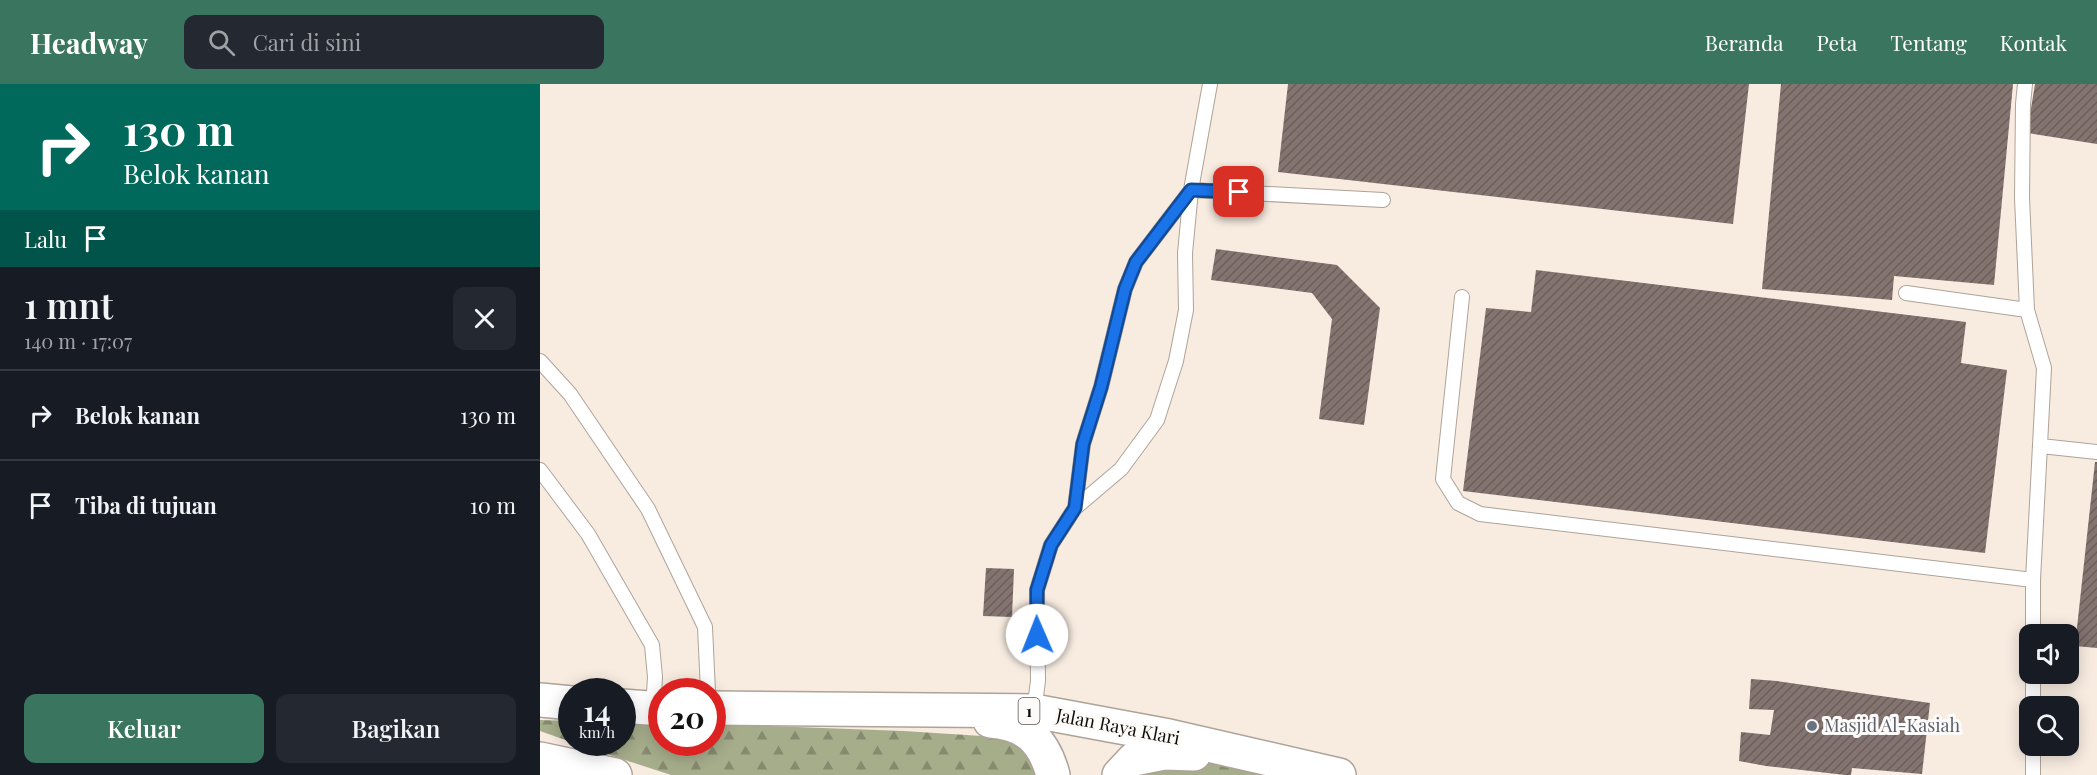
<!DOCTYPE html>
<html lang="id">
<meta charset="utf-8">
<style>
body{margin:0;font-family:"Playfair Display",serif;background:#242831;color:#f1f3f6;height:100vh;display:flex;flex-direction:column;font-size:22px;white-space:nowrap}
*{box-sizing:border-box;margin:0}
p{font-size:20px;color:#9ea1a6}
.icon{flex:none;width:33px;height:33px;fill:none;stroke:currentColor;stroke-width:2;stroke-linecap:round;stroke-linejoin:round}
.map{position:relative;flex:1;overflow:hidden}
.panel{display:flex;flex-direction:column;background:#171b24;width:540px}
.panel>*{flex:none}
.top-card{background:#00695c;color:#fff;overflow:hidden}
.controls{position:absolute;left:1479px;top:540px;display:grid;gap:12px}
.controls a{display:grid;place-items:center;width:60px;height:60px;border-radius:12px;background:#171b24;box-shadow:0 3px 15px #0003;font-size:30px}
.speed{position:absolute;left:18px;top:594px;display:flex;gap:12px;font-size:30px;font-weight:700;text-align:center}
.speed>*{display:grid;place-content:center;width:78px;height:78px;border-radius:50%;background:#171b24;box-shadow:0 3px 15px #0003;line-height:1}
.speed small{font-size:15px;font-weight:400}
.speed .limit{border:9px solid #d22;background:#fff;color:#111}
.pin{position:absolute;display:grid;place-items:center;width:51px;height:51px;color:#fff;margin:-26px;border-radius:12px;box-shadow:0 3px 9px #0006}
.me{position:absolute;width:66px;margin:-33px;rotate:359deg;stroke-linejoin:round;filter:drop-shadow(0 0 4px #0008)}
.turn{display:flex;align-items:center;gap:21px;height:126px;padding:0 24px;font-size:27px}
.turn .icon{width:78px;height:78px;stroke-width:2.5}
.turn b{display:block;font-size:42px;line-height:51px}
.then{display:flex;align-items:center;height:57px;padding:0 24px;background:#0003;gap:12px;font-size:22px}
.round{display:grid;place-items:center;flex:none;width:63px;height:63px;border-radius:12px;background:#242831}
.overview{display:flex;align-items:center;justify-content:space-between;height:102px;padding:0 24px}
h1{font-size:36px;font-weight:600;line-height:45px}
.cta{display:flex;gap:12px;margin-top:auto;padding:12px 24px}
.cta a{flex:1;height:69px;border-radius:12px;background:#39755f;color:#fff;font-size:24px;font-weight:600;line-height:69px;text-align:center}
.cta a+a{background:#242831;color:#f1f3f6}
ul{padding:0;list-style:none}
li{display:flex;align-items:center;gap:18px;height:90px;padding:0 24px;border-top:2px solid #363941}
li div{flex:1}
li b{display:block;font-size:22px}
li em{font-style:normal}
header{display:flex;align-items:center;gap:36px;box-sizing:border-box;height:84px;padding:0 30px;background:#39755f;color:#fff}
header strong{font-size:28px}
nav{display:flex;gap:33px;margin-inline-start:auto;font-size:21px}
.search{width:420px;height:54px;background:#242831;display:flex;align-items:center;gap:15px;box-sizing:border-box;padding:0 21px;border-radius:12px;color:#9ea1a6;font-size:22px}
main{display:flex;flex:1;min-height:0}
.map>svg:first-child{display:block}
.forest{fill:url(#forest-firs)}
.building{fill:url(#building-hatch)}
.lines{fill:none;stroke-linecap:round;stroke-linejoin:round}
.lane-casing{stroke:#aea399;stroke-width:16}
.highway-casing{stroke:#aea399;stroke-width:36}
.lane{stroke:#fff;stroke-width:14}
.highway{stroke:#fff;stroke-width:33}
.route-casing{stroke:#114b97;stroke-width:15}
.route{stroke:#1a73e8;stroke-width:10}
.worship-dot{fill:#6b7280;stroke:#fdfbf9;stroke-width:2}
.labels{text-anchor:middle;stroke-width:6;stroke-linejoin:round;paint-order:stroke}
.shield{fill:#fdfbf9;stroke:#585552;stroke-width:1.5}
.shield-label{font-size:16px;font-weight:bold;fill:#110e0a}
.worship-label{font-size:18px;fill:#5b616d;stroke:#fdfbf9;text-anchor:start}
.street-label{font-size:18px;fill:#110e0a;stroke:#fdfbf9}
</style>
<header>
<strong>Headway</strong>
<div class="search"><svg class="icon" aria-label="search" viewBox="0 0 24 24"><circle cx="10" cy="10" r="6"/><path d="M15 15l6 6"/></svg>Cari di sini</div>
<nav><a>Beranda</a><a>Peta</a><a>Tentang</a><a>Kontak</a></nav>
</header>
<main>
<section class="panel">
<div class="top-card">
<div class="turn"><svg class="icon" aria-label="right" viewBox="0 0 24 24"><path d="M7 20v-9h11M14 6l5 5-5 5"/></svg><div><b>130 m</b>Belok kanan</div></div>
<div class="then">Lalu<svg class="icon" aria-label="arrive" viewBox="0 0 24 24"><path d="M6 21V4h12l-3 4 3 4H6"/></svg></div>
</div>
<div class="overview"><div><h1>1 mnt</h1><p>140 m · 17:07</p></div><a class="round"><svg class="icon" aria-label="close" viewBox="0 0 24 24"><path d="M6 6l12 12M18 6L6 18"/></svg></a></div>
<ul>
<li><svg class="icon" aria-label="right" viewBox="0 0 24 24"><path d="M7 20v-9h11M14 6l5 5-5 5"/></svg><div><b>Belok kanan</b></div><em>130 m</em></li>
<li><svg class="icon" aria-label="arrive" viewBox="0 0 24 24"><path d="M6 21V4h12l-3 4 3 4H6"/></svg><div><b>Tiba di tujuan</b></div><em>10 m</em></li>
</ul>
<div class="cta"><a>Keluar</a><a>Bagikan</a></div>
</section>
<div class="map">
<svg width="1557" height="691" viewBox="0 0 1557 691">
<defs>
<pattern id="forest-firs" width="22" height="20" patternUnits="userSpaceOnUse" patternTransform="scale(1.5)"><rect width="22" height="20" fill="#a6ad8b"/><path d="M5 1l3.5 6h-7zM16 11l3.5 6h-7z" fill="#868b70"/></pattern>
<pattern id="building-hatch" width="6" height="6" patternUnits="userSpaceOnUse" patternTransform="scale(1.5)"><rect width="6" height="6" fill="#837470"/><path d="M-1 1l2-2M0 6l6-6M5 7l2-2" fill="none" stroke="#6a5e5a"/></pattern>
</defs>
<rect width="100%" height="100%" fill="#f8ece1"/>
<path class="forest" d="M 0,636 L 31,637 L 31,658 L 0,647 Z
M 83,638 L 121,639 L 122,658 L 172,658 L 173,640 L 364,647 L 473,654 L 505,691 L 131,691 L 33,659 L 82,658 Z
M 650,674 L 747,691 L 594,691 Z"/>
<path class="building" d="M 748,0 L 1209,0 L 1193,140 L 738,88 Z
M 1241,0 L 1473,0 L 1454,201 L 1354,192 L 1352,216 L 1222,205 Z
M 1495,0 L 1557,0 L 1557,60 L 1487,49 Z
M 676,165 L 797,181 L 840,224 L 824,341 L 779,335 L 792,235 L 772,209 L 671,196 Z
M 996,186 L 1426,238 L 1421,279 L 1467,286 L 1445,469 L 923,407 L 946,224 L 991,228 Z
M 1555,378 L 1557,378 L 1557,564 L 1535,562 Z
M 446,484 L 474,485 L 472,533 L 443,532 Z
M 1211,595 L 1237,597 L 1390,619 L 1382,690 L 1312,684 L 1311,691 L 1305,691 L 1226,682 L 1199,677 L 1201,648 L 1230,651 L 1234,626 L 1209,625 Z"/>
<g class="lines">
<defs>
<path id="lane" d="M 1485,0 L 1483,20 L 1482,114 L 1487,226 L 1504,284 L 1493,496 L 1493,550
M 1366,209 L 1487,226
M 922,213 L 903,395 L 918,419 L 940,430 L 1493,496
M 0,277 L 30,310 L 108,425 L 165,543 L 168,608
M 1501,362 L 1557,368
M 0,386 L 48,450 L 112,561 L 115,593 L 113,625
M 535,424 L 543,360 L 561,303 L 585,205 L 596,178 L 651,106 L 843,116
M 1493,622 L 1493,590
M 494,627 L 498,597 L 497,506 L 511,461 L 535,424 L 581,385 L 617,336 L 636,277 L 646,226 L 645,169 L 651,106 L 670,0
M 1493,691 L 1493,662"/>
<path id="highway" d="M 0,616 L 32,619
M 82,622 L 122,625
M 172,624 L 494,627 L 629,652 L 799,691
M 450,637 C 486,639 504,657 513,691
M 0,675 L 75,691
M 579,691 L 594,675 L 624,669 L 654,670"/>
</defs>
<use href="#lane" class="lane-casing"/>
<use href="#highway" class="highway-casing"/>
<use href="#lane" class="lane"/>
<use href="#highway" class="highway"/>
</g>
<g class="lines">
<defs>
<path id="route" d="M 497,551 L 497,506 L 511,461 L 535,424 L 543,360 L 561,303 L 585,205 L 596,178 L 651,106 L 699,108"/>
</defs>
<use href="#route" class="route-casing"/>
<use href="#route" class="route"/>
</g>
<circle class="worship-dot" cx="1272" cy="642" r="6"/>
<g class="labels">
<rect class="shield" x="478.5" y="614" width="21" height="26" rx="4.5"/>
<g class="shield-label">
<text x="489" y="633">1</text>
</g>
<g class="worship-label">
<text x="1284" y="648">Masjid Al-Kasiah</text>
</g>
<g class="street-label">
<text transform="translate(578 643) rotate(11)" y="6">Jalan Raya Klari</text>
</g>
</g>
</svg>
<div class="controls">
<a><svg class="icon" aria-label="sound" viewBox="0 0 24 24"><path d="M4 9h4l5-4v14l-5-4H4zM17 9q2 3 0 6"/></svg></a>
<a><svg class="icon" aria-label="search" viewBox="0 0 24 24"><circle cx="10" cy="10" r="6"/><path d="M15 15l6 6"/></svg></a>
</div>
<div class="speed"><div>14<small>km/h</small></div><div class="limit">20</div></div>
<div class="pin" style="left:699px;top:108px;background:#d93025"><svg class="icon" aria-label="arrive" viewBox="0 0 24 24"><path d="M6 21V4h12l-3 4 3 4H6"/></svg></div>
<svg class="me" style="left:497px;top:551px" viewBox="-20 -20 40 40"><circle r="19" fill="#fff"/><path d="M0-13L10 11 0 6-10 11z" fill="#1a73e8"/></svg>
</div>
</main>
